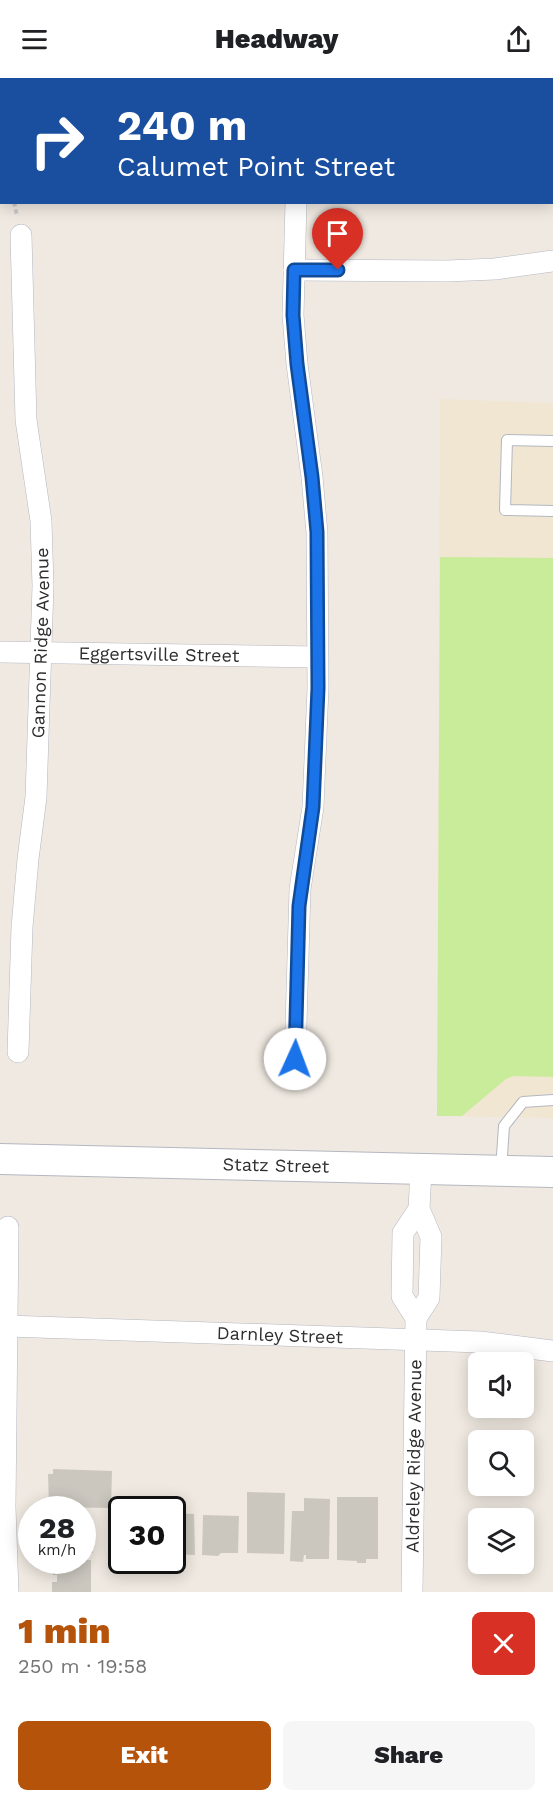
<!DOCTYPE html>
<meta charset="utf-8">
<style>
body{margin:0;font-family:"Work Sans",sans-serif;background:#f6f6f6;color:#202124;height:100vh;display:flex;flex-direction:column;font-size:22px;white-space:nowrap}
*{box-sizing:border-box;margin:0}
p{font-size:20px;color:#757577}
.icon{flex:none;width:33px;height:33px;fill:none;stroke:currentColor;stroke-width:2;stroke-linecap:round;stroke-linejoin:round}
.map{position:relative;height:1514px;overflow:hidden}
.side{display:flex;flex-direction:column;background:#fff;flex:1}
.side>*{flex:none}
.guide{position:absolute;left:0px;top:0px;width:554px;height:126px;box-shadow:0 3px 15px #0003;background:#1a4fa0;color:#fff;overflow:hidden}
.controls{position:absolute;left:468px;top:1274px;display:grid;gap:12px}
.controls a{display:grid;place-items:center;width:66px;height:66px;border-radius:9px;background:#fff;box-shadow:0 3px 15px #0003;font-size:30px}
.speed{position:absolute;left:18px;top:1418px;display:flex;gap:12px;font-size:30px;font-weight:700;text-align:center}
.speed>*{display:grid;place-content:center;width:78px;height:78px;border-radius:50%;background:#fff;box-shadow:0 3px 15px #0003;line-height:1}
.speed small{font-size:15px;font-weight:400}
.speed .limit{border:3px solid #111;border-radius:9px;background:#fff;color:#111}
.pin{position:absolute;display:grid;place-items:center;width:51px;height:51px;color:#fff;margin:-62px -26px;border-radius:50% 50% 50% 0;rotate:-45deg;box-shadow:0 0 6px #0007}
.pin .icon{rotate:45deg}
.me{position:absolute;width:66px;margin:-33px;rotate:2deg;stroke-linejoin:round;filter:drop-shadow(0 0 4px #0008)}
.turn{display:flex;align-items:center;gap:21px;height:126px;padding:0 18px;font-size:27px}
.turn .icon{width:78px;height:78px;stroke-width:2.5}
.turn b{display:block;font-size:42px;line-height:51px}
.round{display:grid;place-items:center;flex:none;width:63px;height:63px;border-radius:9px;background:#f6f6f6}
.overview{display:flex;align-items:center;justify-content:space-between;height:102px;padding:0 18px}
h1{font-size:36px;font-weight:800;line-height:45px;color:#b45309}
.action{display:flex;gap:12px;margin-top:auto;padding:12px 18px}
.action a{flex:1;height:69px;border-radius:9px;background:#b45309;color:#fff;font-size:24px;font-weight:800;line-height:69px;text-align:center}
.action a+a{background:#f6f6f6;color:#202124}
header{display:flex;justify-content:space-between;align-items:center;height:78px;padding:0 18px;background:#fff;font-size:27px;font-weight:800}
.map>svg:first-child{display:block}
.education{fill:#f0e6d1}
.green{fill:#b6e59e}
.pitch{fill:#c9ec9a}
.building{fill:#cbc7bf}
.lines{fill:none;stroke-linecap:round;stroke-linejoin:round}
.lane-casing{stroke:#b4b7c1;stroke-width:12}
.street-casing{stroke:#b4b7c1;stroke-width:22}
.secondary-casing{stroke:#b4b7c1;stroke-width:32}
.path{stroke:#c9c9c9;stroke-width:4;stroke-dasharray:4.5 3;stroke-linecap:butt}
.lane{stroke:#fff;stroke-width:10}
.street{stroke:#fff;stroke-width:21}
.secondary{stroke:#fff;stroke-width:30}
.route-casing{stroke:#114b97;stroke-width:15}
.route{stroke:#1a73e8;stroke-width:10}
.labels{text-anchor:middle;stroke-width:4.5;stroke-linejoin:round;paint-order:stroke}
.street-label{font-size:18px;fill:#2e2e2e;stroke:#fff}
</style>
<header><svg class="icon" aria-label="menu" viewBox="0 0 24 24"><path d="M4 6h16M4 12h16M4 18h16"/></svg>Headway<svg class="icon" aria-label="share" viewBox="0 0 24 24"><path d="M12 15V3M7 8l5-5 5 5M5 13v7h14v-7"/></svg></header>
<div class="map">
<svg width="553" height="1514" viewBox="0 0 553 1514">
<rect width="100%" height="100%" fill="#efe9e1"/>
<path class="education" d="M 440,321 L 553,325 L 553,1040 L 437,1038 Z"/>
<path class="green" d="M 56,0 L 271,0 L 53,1 Z"/>
<path class="pitch" d="M 440,479 L 553,480 L 553,999 L 514,998 L 506,1001 L 462,1038 L 437,1038 Z"/>
<path class="building" d="M 53,1391 L 112,1393 L 111,1430 L 49,1429 L 48,1396 L 53,1396 Z
M 247,1414 L 285,1415 L 284,1476 L 247,1475 Z
M 337,1419 L 378,1419 L 378,1481 L 366,1481 L 366,1485 L 357,1485 L 357,1483 L 337,1482 Z
M 304,1420 L 330,1421 L 329,1481 L 306,1481 L 306,1477 L 304,1477 L 303,1484 L 290,1483 L 292,1433 L 304,1433 Z
M 172,1435 L 194,1436 L 195,1477 L 172,1476 Z
M 203,1437 L 239,1438 L 238,1475 L 221,1475 L 218,1478 L 202,1477 Z
M 82,1440 L 92,1440 L 93,1475 L 82,1475 Z
M 91,1482 L 91,1514 L 52,1514 L 52,1504 L 57,1504 L 57,1497 L 53,1497 L 52,1490 L 57,1490 L 57,1483 Z"/>
<g class="lines">
<defs>
<path id="lane" d="M 553,363 L 507,362 L 505,432 L 553,433
M 501,1092 L 504,1048 L 523,1024 L 553,1022"/>
<g id="street">
<path d="M 294,192 L 447,193 L 495,191 L 553,183"/>
<path id="s1" d="M 0,574 L 317,579"/>
<path id="s2" d="M 18,974 L 22,849 L 28,781 L 36,719 L 43,508 L 41,443 L 26,342 L 21,157"/>
<path d="M 295,981 L 300,811 L 313,729 L 318,610 L 317,455 L 312,399 L 297,286 L 293,237 L 296,124"/>
<path d="M 416,1240 L 429,1220 L 431,1159 L 419,1131 L 421,1092"/>
<path id="s3" d="M 7,1248 L 480,1264 L 553,1273"/>
<path d="M 8,1514 L 5,1429 L 8,1149"/>
<path id="s4" d="M 412,1514 L 416,1240 L 402,1218 L 403,1155 L 419,1131"/>
</g>
<g id="secondary">
<path id="s5" d="M 0,1081 L 553,1094"/>
</g>
</defs>
<use href="#lane" class="lane-casing"/>
<use href="#street" class="street-casing"/>
<use href="#secondary" class="secondary-casing"/>
<path class="path" d="M 37,0 L 38,2
M 145,2 L 149,0
M 0,111 L 2,111
M 14,124 L 17,138"/>
<use href="#lane" class="lane"/>
<use href="#street" class="street"/>
<use href="#secondary" class="secondary"/>
</g>
<g class="lines">
<defs>
<path id="route" d="M 295,981 L 299,828 L 313,729 L 318,610 L 317,454 L 312,399 L 297,286 L 293,237 L 294,192 L 338,192"/>
</defs>
<use href="#route" class="route-casing"/>
<use href="#route" class="route"/>
</g>
<g class="labels">
<g class="street-label">
<text dy="6" stroke="none"><textPath href="#s2" startOffset="410">Gannon Ridge Avenue</textPath></text>
<text dy="6" stroke="none"><textPath href="#s1" startOffset="159">Eggertsville Street</textPath></text>
<text dy="6" stroke="none"><textPath href="#s5" startOffset="276">Statz Street</textPath></text>
<text dy="6" stroke="none"><textPath href="#s3" startOffset="273">Darnley Street</textPath></text>
<text dy="6" stroke="none"><textPath href="#s4" startOffset="136">Aldreley Ridge Avenue</textPath></text>
</g>
</g>
</svg>
<div class="controls">
<a><svg class="icon" aria-label="sound" viewBox="0 0 24 24"><path d="M4 9h4l5-4v14l-5-4H4zM17 9q2 3 0 6"/></svg></a>
<a><svg class="icon" aria-label="search" viewBox="0 0 24 24"><circle cx="10" cy="10" r="6"/><path d="M15 15l6 6"/></svg></a>
<a><svg class="icon" aria-label="layers" viewBox="0 0 24 24"><path d="M12 4l9 5-9 5-9-5zM3 14l9 5 9-5"/></svg></a>
</div>
<div class="speed"><div>28<small>km/h</small></div><div class="limit">30</div></div>
<div class="pin" style="left:338px;top:192px;background:#d93025"><svg class="icon" aria-label="arrive" viewBox="0 0 24 24"><path d="M6 21V4h12l-3 4 3 4H6"/></svg></div>
<svg class="me" style="left:295px;top:981px" viewBox="-20 -20 40 40"><circle r="19" fill="#fff"/><path d="M0-13L10 11 0 6-10 11z" fill="#1a73e8"/></svg>
<div class="guide">
<div class="turn"><svg class="icon" aria-label="right" viewBox="0 0 24 24"><path d="M7 20v-9h11M14 6l5 5-5 5"/></svg><div><b>240 m</b>Calumet Point Street</div></div>
</div>
</div>
<section class="side">
<div class="overview"><div><h1>1 min</h1><p>250 m · 19:58</p></div><a class="round" style="background:#d93025;color:#fff"><svg class="icon" aria-label="close" viewBox="0 0 24 24"><path d="M6 6l12 12M18 6L6 18"/></svg></a></div>
<div class="action"><a>Exit</a><a>Share</a></div>
</section>
